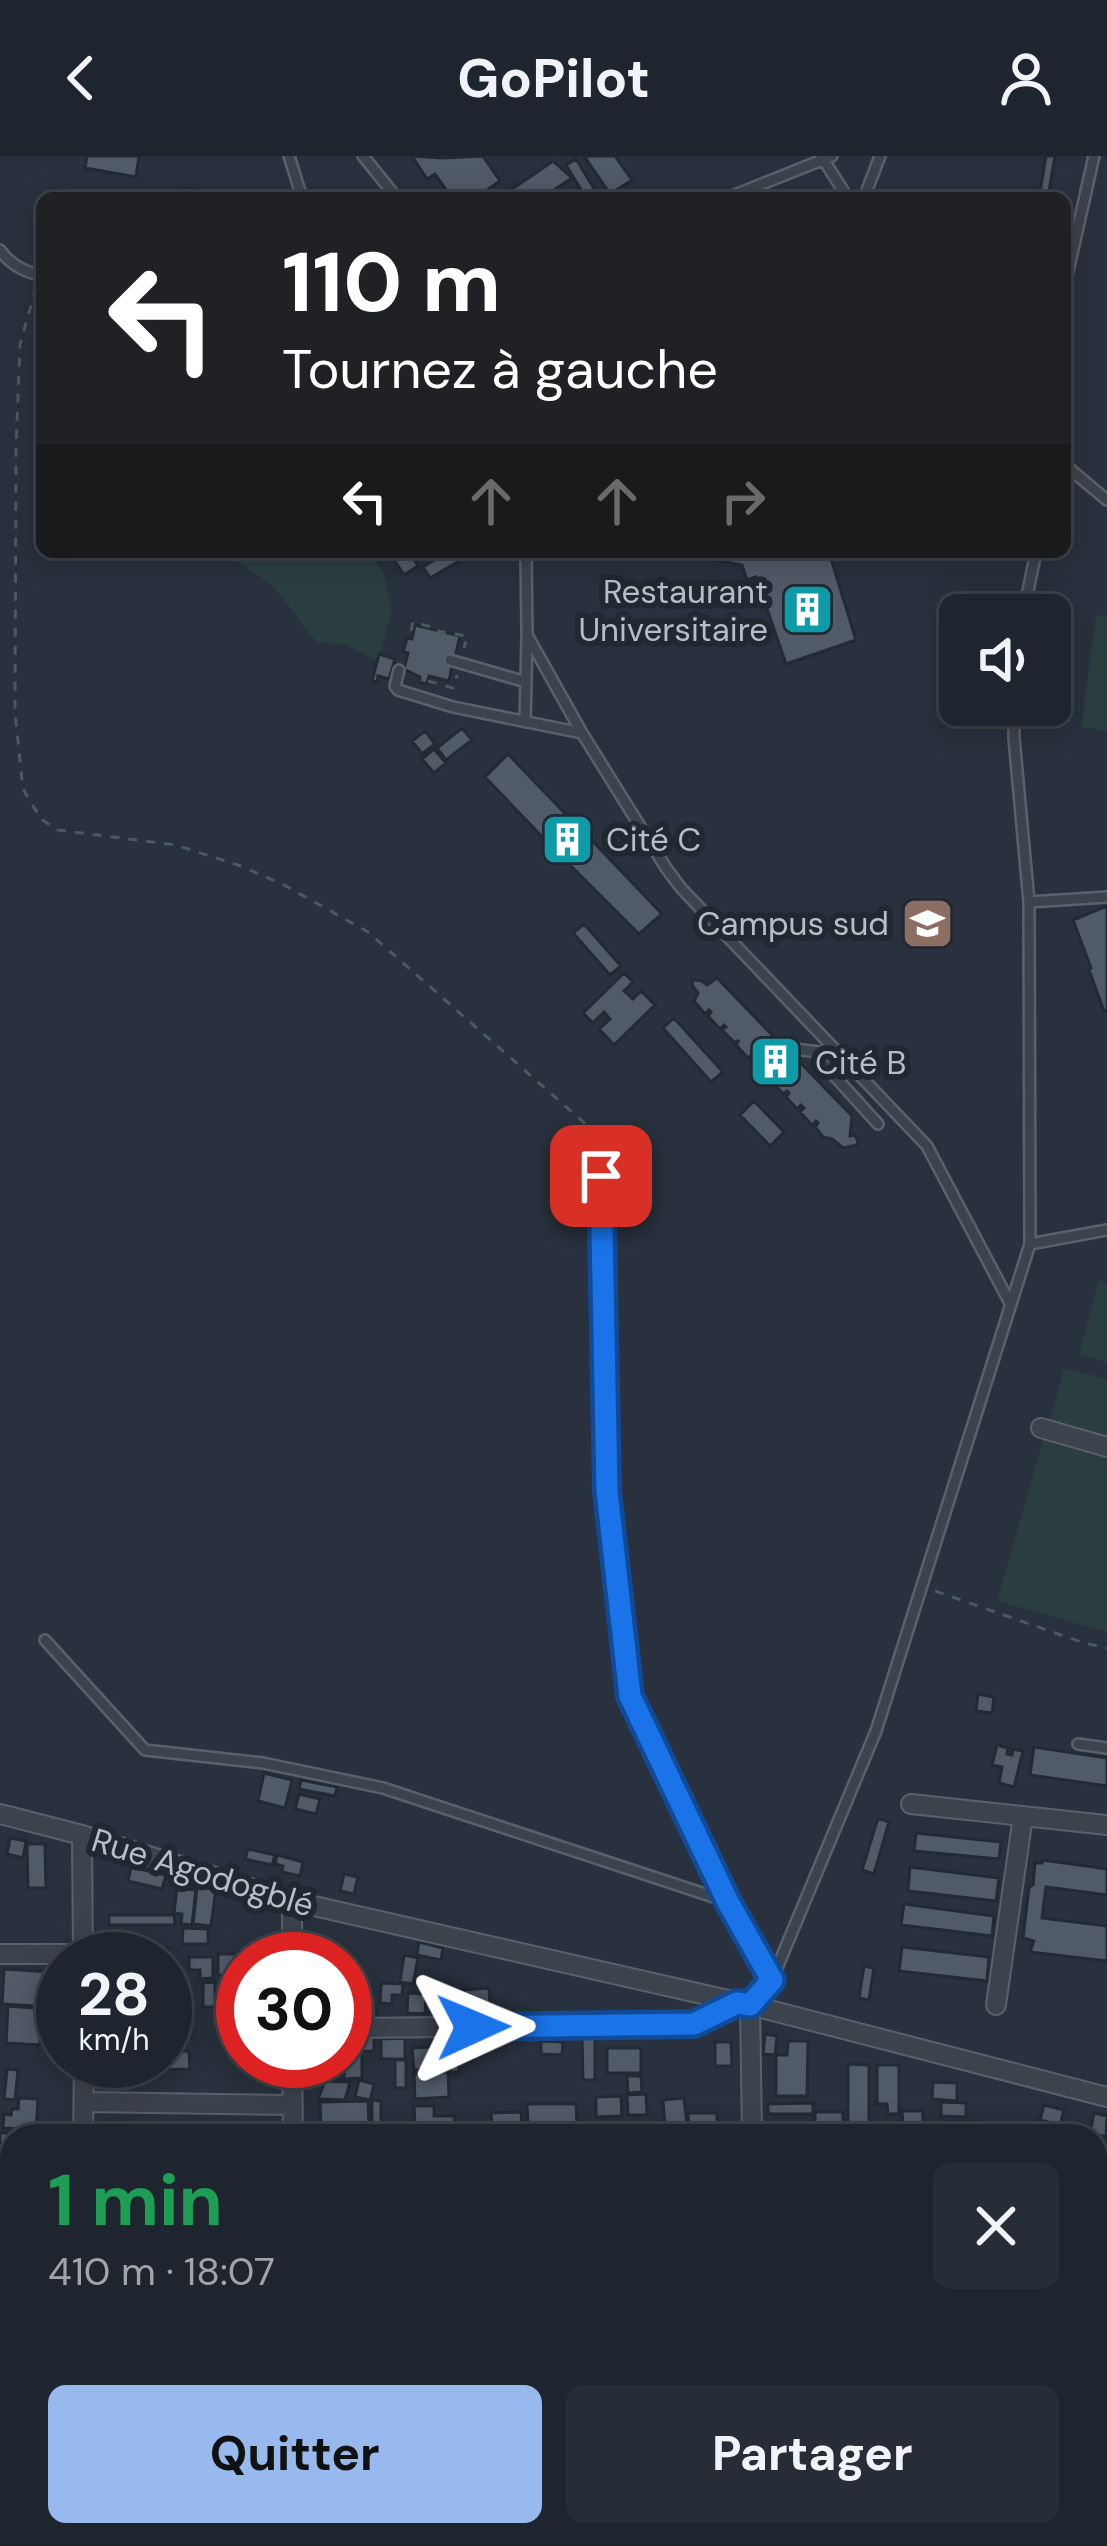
<!DOCTYPE html>
<html lang="fr">
<meta charset="utf-8">
<style>
body{margin:0;font-family:"DM Sans",sans-serif;background:#262d36;color:#f1f3f6;height:100vh;display:flex;flex-direction:column;font-size:45px;white-space:nowrap}
*{box-sizing:border-box;margin:0}
p{font-size:39px;color:#a1a5aa}
.icon{flex:none;width:66px;height:66px;fill:none;stroke:currentColor;stroke-width:2;stroke-linecap:round;stroke-linejoin:round}
.map{position:relative;flex:1;overflow:hidden}
.sheet{position:absolute;left:0px;top:1968px;width:1107px;height:423px;display:flex;flex-direction:column;background:#1e252e;border-radius:36px 36px 0 0;box-shadow:0 6px 30px #0003,0 0 0 3px #3c424a}
.sheet>*{flex:none}
.hud{position:absolute;left:36px;top:36px;width:1035px;height:366px;border-radius:18px;box-shadow:0 6px 30px #0003,0 0 0 3px #3c424a;background:#202124;color:#fff;overflow:hidden}
.fabs{position:absolute;left:939px;top:438px;display:grid;gap:24px}
.fabs a{display:grid;place-items:center;width:132px;height:132px;border-radius:18px;background:#1e252e;box-shadow:0 6px 30px #0003,0 0 0 3px #3c424a;font-size:60px}
.speed{position:absolute;left:36px;top:1776px;display:flex;gap:24px;font-size:60px;font-weight:700;text-align:center}
.speed>*{display:grid;place-content:center;width:156px;height:156px;border-radius:50%;background:#1e252e;box-shadow:0 6px 30px #0003,0 0 0 3px #3c424a;line-height:1}
.speed small{font-size:30px;font-weight:400}
.speed .limit{border:18px solid #d22;background:#fff;color:#111}
.pin{position:absolute;display:grid;place-items:center;width:102px;height:102px;color:#fff;margin:-51px;border-radius:24px;box-shadow:0 6px 18px #0006}
.me{position:absolute;width:132px;margin:-66px;rotate:89deg;stroke-linejoin:round;filter:drop-shadow(0 0 9px #0008)}
.turn{display:flex;align-items:center;gap:42px;height:252px;padding:0 48px;font-size:54px}
.turn .icon{width:156px;height:156px;stroke-width:2.5}
.turn b{display:block;font-size:84px;line-height:102px}
.lanes{display:flex;align-items:center;height:114px;padding:0 48px;background:#0003;justify-content:center;gap:60px;direction:ltr}
.lanes .off{opacity:.35}
.round{display:grid;place-items:center;flex:none;width:126px;height:126px;border-radius:18px;background:#262d36}
.head{display:flex;align-items:center;justify-content:space-between;height:204px;padding:0 48px}
h1{font-size:72px;font-weight:700;line-height:90px;color:#1e9e55}
.cta{display:flex;gap:24px;margin-top:auto;padding:24px 48px}
.cta a{flex:1;height:138px;border-radius:18px;background:#98b9ed;color:#111;font-size:48px;font-weight:700;line-height:138px;text-align:center}
.cta a+a{background:#262d36;color:#f1f3f6}
header{display:flex;justify-content:space-between;align-items:center;height:156px;padding:0 48px;background:#1e252e;font-size:54px;font-weight:700}
.map>svg:first-child{display:block}
.green{fill:#2b3e3f}
.building{fill:#515a67;stroke:#222a34;stroke-width:3}
.lines{fill:none;stroke-linecap:round;stroke-linejoin:round}
.lane-casing{stroke:#59616b;stroke-width:14}
.street-casing{stroke:#59616b;stroke-width:22}
.secondary-casing{stroke:#59616b;stroke-width:32}
.path{stroke:#4a5b5d;stroke-width:3;stroke-dasharray:9 9;stroke-linecap:butt}
.lane{stroke:#3c434d;stroke-width:9}
.street{stroke:#3c434d;stroke-width:18}
.secondary{stroke:#4a5260;stroke-width:27}
.route-casing{stroke:#114b97;stroke-width:30}
.route{stroke:#1a73e8;stroke-width:21}
.labels{text-anchor:middle;stroke-width:12;stroke-linejoin:round;paint-order:stroke}
.poi-label{font-size:33px;fill:#b8bec8;stroke:#202832;text-anchor:end}
.street-label{font-size:33px;fill:#b8bec8;stroke:#202832}
</style>
<header><svg class="icon" aria-label="back" viewBox="0 0 24 24"><path d="M15 5l-7 7 7 7"/></svg>GoPilot<svg class="icon" aria-label="person" viewBox="0 0 24 24"><circle cx="12" cy="8" r="4"/><path d="M4 21q1-7 8-7t8 7"/></svg></header>
<div class="map">
<svg width="1107" height="2390" viewBox="0 0 1107 2390">
<rect width="100%" height="100%" fill="#28313d"/>
<path class="green" d="M 224,396 L 370,396 L 383,416 L 392,454 L 378,505 L 344,488 L 317,487 L 273,430 Z
M 1096,459 L 1107,460 L 1107,575 L 1081,571 Z
M 1099,1125 L 1107,1128 L 1107,1206 L 1079,1198 Z
M 1064,1212 L 1107,1223 L 1107,1280 L 1050,1265 Z
M 1044,1280 L 1107,1298 L 1107,1476 L 997,1445 Z"/>
<path class="building" d="M 87,0 L 139,0 L 136,21 L 85,12 Z
M 412,0 L 442,2 L 483,0 L 500,25 L 476,42 L 452,42 L 435,18 L 427,23 Z
M 584,0 L 615,0 L 632,24 L 610,38 Z
M 1046,0 L 1055,0 L 1048,42 L 1039,42 Z
M 576,3 L 598,39 L 592,42 L 586,42 L 566,9 Z
M 553,5 L 572,22 L 542,42 L 499,42 Z
M 184,32 L 234,42 L 182,42 Z
M 389,396 L 409,396 L 418,410 L 404,419 Z
M 447,396 L 466,396 L 468,400 L 430,422 L 423,411 Z
M 674,396 L 829,396 L 856,484 L 786,508 L 756,421 L 747,424 L 742,409 Z
M 415,469 L 460,480 L 455,501 L 451,500 L 449,509 L 452,510 L 449,525 L 429,520 L 427,528 L 419,526 L 420,521 L 404,513 L 408,497 L 403,496 L 407,482 L 412,483 Z
M 379,498 L 395,503 L 389,523 L 378,520 L 377,526 L 372,525 Z
M 462,572 L 472,584 L 446,604 L 437,592 Z
M 425,575 L 435,588 L 422,598 L 412,585 Z
M 434,593 L 446,607 L 434,617 L 422,603 Z
M 508,598 L 576,669 L 588,667 L 590,674 L 586,678 L 662,758 L 639,778 L 561,700 L 547,702 L 544,697 L 549,688 L 485,621 Z
M 1107,750 L 1107,856 L 1104,855 L 1089,814 L 1091,812 L 1073,764 Z
M 584,768 L 621,810 L 610,819 L 573,777 Z
M 624,817 L 633,826 L 624,835 L 633,843 L 641,835 L 655,849 L 614,889 L 599,873 L 610,863 L 604,856 L 593,867 L 583,857 Z
M 717,822 L 778,885 L 784,882 L 794,887 L 792,898 L 852,960 L 850,980 L 855,979 L 858,985 L 857,989 L 843,992 L 832,983 L 823,981 L 815,971 L 818,967 L 816,965 L 812,969 L 800,956 L 804,952 L 801,949 L 797,953 L 786,941 L 789,937 L 787,935 L 783,938 L 772,926 L 775,922 L 772,920 L 769,924 L 764,920 L 757,923 L 750,920 L 754,908 L 751,904 L 755,901 L 752,898 L 748,902 L 736,889 L 739,884 L 735,887 L 722,874 L 726,871 L 724,869 L 720,873 L 708,860 L 711,856 L 709,854 L 705,858 L 694,845 L 698,837 L 692,829 L 693,824 L 702,825 L 707,829 Z
M 674,862 L 723,916 L 711,926 L 663,872 Z
M 754,945 L 784,976 L 770,990 L 740,959 Z
M 978,1538 L 994,1541 L 992,1557 L 976,1555 Z
M 997,1589 L 1008,1592 L 1007,1598 L 1012,1599 L 1013,1593 L 1023,1595 L 1014,1631 L 999,1627 L 1002,1611 L 992,1609 Z
M 1034,1591 L 1107,1602 L 1107,1630 L 1030,1619 Z
M 264,1617 L 292,1624 L 285,1652 L 258,1645 Z
M 301,1624 L 337,1631 L 335,1640 L 299,1633 Z
M 299,1638 L 320,1643 L 316,1658 L 295,1653 Z
M 878,1662 L 889,1666 L 874,1718 L 862,1714 Z
M 916,1677 L 1001,1686 L 999,1703 L 914,1695 Z
M 10,1682 L 26,1685 L 23,1702 L 7,1698 Z
M 27,1688 L 45,1688 L 46,1732 L 28,1732 Z
M 248,1693 L 275,1699 L 272,1709 L 245,1703 Z
M 277,1699 L 303,1706 L 300,1720 L 282,1716 L 283,1710 L 275,1708 Z
M 1043,1704 L 1107,1713 L 1107,1739 L 1046,1731 L 1042,1762 L 1107,1770 L 1107,1805 L 1030,1796 L 1034,1785 L 1023,1782 L 1029,1731 L 1033,1729 L 1035,1707 L 1042,1707 Z
M 131,1711 L 166,1719 L 162,1733 L 128,1725 Z
M 910,1711 L 999,1722 L 996,1745 L 908,1735 Z
M 344,1718 L 358,1721 L 354,1738 L 340,1735 Z
M 197,1731 L 216,1733 L 211,1770 L 193,1768 Z
M 177,1732 L 196,1734 L 192,1769 L 181,1768 L 182,1758 L 174,1757 Z
M 904,1748 L 994,1760 L 992,1780 L 901,1769 Z
M 109,1759 L 174,1759 L 175,1769 L 109,1769 Z
M 183,1772 L 208,1773 L 208,1788 L 182,1788 Z
M 419,1786 L 443,1792 L 441,1804 L 417,1799 Z
M 902,1791 L 989,1801 L 987,1825 L 899,1815 Z
M 131,1792 L 170,1793 L 170,1804 L 131,1802 Z
M 218,1798 L 246,1798 L 246,1803 L 243,1803 L 243,1819 L 218,1819 Z
M 404,1799 L 418,1802 L 413,1828 L 400,1826 Z
M 189,1801 L 213,1801 L 213,1822 L 200,1823 L 200,1814 L 189,1814 Z
M 864,1810 L 874,1812 L 869,1844 L 859,1842 Z
M 4,1813 L 51,1816 L 49,1851 L 2,1848 Z
M 222,1824 L 243,1824 L 243,1840 L 223,1841 Z
M 215,1826 L 215,1851 L 203,1851 L 203,1827 Z
M 381,1827 L 403,1828 L 402,1839 L 392,1839 L 392,1848 L 380,1847 Z
M 437,1831 L 460,1835 L 457,1848 L 435,1844 Z
M 489,1832 L 490,1847 L 464,1849 L 463,1834 Z
M 408,1837 L 426,1838 L 425,1858 L 407,1857 Z
M 8,1850 L 49,1853 L 48,1865 L 41,1865 L 40,1889 L 6,1887 Z
M 345,1850 L 377,1854 L 376,1864 L 345,1861 Z
M 345,1874 L 374,1874 L 374,1895 L 345,1896 Z
M 765,1878 L 777,1880 L 775,1899 L 763,1898 Z
M 582,1879 L 595,1879 L 595,1924 L 583,1924 Z
M 405,1882 L 405,1903 L 381,1903 L 381,1883 Z
M 541,1885 L 563,1886 L 562,1899 L 541,1898 Z
M 788,1885 L 808,1885 L 807,1940 L 776,1940 L 776,1899 L 787,1899 Z
M 715,1886 L 731,1886 L 732,1910 L 715,1910 Z
M 458,1887 L 459,1916 L 450,1916 L 450,1888 Z
M 445,1890 L 446,1912 L 414,1914 L 412,1892 Z
M 607,1892 L 641,1892 L 641,1917 L 607,1917 Z
M 189,1895 L 190,1913 L 143,1914 L 142,1905 L 165,1905 L 165,1896 Z
M 345,1899 L 362,1899 L 362,1922 L 344,1923 Z
M 395,1904 L 406,1904 L 406,1932 L 395,1932 Z
M 325,1905 L 339,1905 L 339,1923 L 324,1922 Z
M 848,1908 L 869,1909 L 869,1980 L 848,1980 Z
M 877,1909 L 899,1909 L 899,1958 L 888,1958 L 887,1948 L 877,1948 Z
M 7,1913 L 18,1914 L 15,1944 L 4,1943 Z
M 448,1916 L 449,1941 L 415,1943 L 414,1918 Z
M 627,1920 L 641,1920 L 642,1936 L 628,1937 Z
M 359,1924 L 374,1928 L 370,1944 L 355,1941 Z
M 325,1925 L 350,1926 L 345,1944 L 318,1943 Z
M 933,1926 L 957,1927 L 957,1945 L 932,1943 Z
M 646,1938 L 647,1959 L 628,1959 L 627,1939 Z
M 621,1940 L 622,1960 L 596,1961 L 596,1941 Z
M 19,1942 L 38,1943 L 36,1974 L 3,1972 L 4,1958 L 11,1959 L 12,1953 L 18,1953 Z
M 684,1942 L 687,1969 L 665,1971 L 663,1944 Z
M 372,1944 L 381,1945 L 381,1976 L 372,1976 Z
M 368,1945 L 369,1968 L 321,1969 L 320,1946 Z
M 941,1946 L 966,1947 L 966,1961 L 941,1960 Z
M 813,1947 L 813,1958 L 768,1958 L 768,1948 Z
M 527,1948 L 576,1948 L 577,1968 L 528,1968 Z
M 1044,1949 L 1064,1954 L 1060,1969 L 1040,1964 Z
M 414,1950 L 434,1950 L 434,1960 L 454,1960 L 455,1970 L 415,1971 Z
M 902,1955 L 923,1955 L 923,1972 L 903,1972 Z
M 521,1956 L 522,1967 L 492,1968 L 491,1957 Z
M 815,1956 L 843,1956 L 843,1980 L 815,1980 Z
M 688,1957 L 717,1957 L 717,1970 L 689,1971 Z
M 1094,1957 L 1107,1960 L 1106,1981 L 1090,1977 Z
M 950,1966 L 979,1966 L 979,1980 L 950,1980 Z
M 551,1971 L 576,1971 L 576,1980 L 551,1980 Z
M 0,1977 L 16,1977 L 16,1980 L 12,1980 L 12,2004 L 7,2004 L 6,2008 L 0,2008 Z
M 364,2379 L 387,2379 L 387,2390 L 364,2390 Z
M 392,2379 L 423,2379 L 423,2390 L 392,2390 Z
M 620,2379 L 659,2379 L 659,2390 L 620,2390 Z
M 725,2379 L 767,2379 L 767,2390 L 725,2390 Z
M 779,2379 L 821,2379 L 821,2390 L 779,2390 Z
M 4,2381 L 33,2381 L 33,2390 L 3,2390 Z
M 1049,2381 L 1100,2381 L 1099,2390 L 1048,2390 Z"/>
<g class="lines">
<defs>
<path id="lane" d="M 289,0 L 300,35 L 305,42
M 363,0 L 397,42
M 821,0 L 848,42
M 727,42 L 832,0
M 864,42 L 880,0
M 0,94 C 10,109 25,116 42,120
M 1065,129 L 1094,0
M 1065,309 L 1107,344
M 526,396 L 527,479 L 582,577 L 666,712 L 681,732 L 927,990 L 1011,1149
M 1023,459 L 1036,396
M 450,504 L 526,526
M 399,514 L 395,530 L 398,534 L 453,551 L 582,577
M 525,566 L 527,482
M 1029,746 L 1107,741
M 794,893 L 819,896
M 818,896 L 817,900 L 820,904 L 878,968
M 600,980 L 607,1335 L 630,1540 L 729,1746 L 772,1824
M 1030,1088 L 1107,1074
M 45,1484 L 145,1594 L 263,1607 L 383,1632 L 729,1746
M 1078,1588 L 1107,1592
M 752,1847 L 772,1824 L 876,1575 L 1030,1088 L 1029,746 L 1014,582 L 1014,549"/>
<path id="street" d="M 1041,1272 L 1107,1291
M 911,1648 L 1107,1669
M 0,1658 L 82,1679 L 292,1745 L 750,1849 L 1107,1941
M 82,1679 L 83,1803
M 0,1798 L 83,1798
M 292,1803 L 292,1745
M 750,1849 L 752,1980
M 996,1849 L 1023,1660
M 345,1872 L 686,1869 L 701,1866 L 737,1847
M 292,1905 L 293,1980
M 84,1946 L 293,1949
M 83,1980 L 84,1905
M 1095,2073 L 1107,2073
M 0,2077 L 12,2077
M 694,2379 L 694,2390"/>
<path id="secondary" d="M 1095,2303 L 1107,2303
M 0,2309 L 12,2309
M 1095,2329 L 1107,2329
M 0,2338 L 12,2338
M 86,2379 L 86,2390"/>
</defs>
<use href="#lane" class="lane-casing"/>
<use href="#street" class="street-casing"/>
<use href="#secondary" class="secondary-casing"/>
<path class="path" d="M 36,132 L 20,188 L 16,292 L 15,557 L 23,633 L 41,663 L 57,674 L 176,689 L 241,710 L 284,729 L 368,776 L 589,971
M 411,475 L 413,466 L 439,473
M 437,475 L 467,480 L 464,492
M 428,525 L 453,532 L 457,519
M 935,1435 L 1084,1487 L 1107,1492"/>
<use href="#lane" class="lane"/>
<use href="#street" class="street"/>
<use href="#secondary" class="secondary"/>
</g>
<g class="lines">
<defs>
<path id="route" d="M 473,1871 L 694,1868 L 737,1847 L 750,1849 L 772,1824 L 728,1746 L 630,1540 L 607,1335 L 601,1020"/>
</defs>
<use href="#route" class="route-casing"/>
<use href="#route" class="route"/>
</g>
<defs>
<symbol id="building-square" viewBox="-11 -11 22 22"><rect x="-9" y="-9" width="18" height="18" rx="4" fill="#0f9aa8" stroke="#202832"/><path d="M-4-6H4V6H1V3H-1V6H-4ZM-2.5-4.3h1.7v1.8h-1.7ZM.8-4.3h1.7v1.8H.8ZM-2.5-1h1.7V.8h-1.7ZM.8-1h1.7V.8H.8Z" fill="#fff"/></symbol>
<symbol id="university-square" viewBox="-11 -11 22 22"><rect x="-9" y="-9" width="18" height="18" rx="4" fill="#8d6e63" stroke="#202832"/><path d="M0-5L7-2L0 1L-7-2ZM-4 1L0 2.5L4 1V4Q0 6-4 4Z" fill="#fff"/></symbol>
</defs>
<g fill-rule="evenodd">
<use href="#building-square" x="778" y="424" width="59" height="59"/>
<use href="#building-square" x="538" y="654" width="59" height="59"/>
<use href="#university-square" x="898" y="738" width="59" height="59"/>
<use href="#building-square" x="746" y="876" width="59" height="59"/>
</g>
<g class="labels">
<g class="poi-label">
<text x="768" y="447">Restaurant<tspan x="768" dy="38">Universitaire</tspan></text>
<text x="606" y="695" text-anchor="start">Cité C</text>
<text x="889" y="779">Campus sud</text>
<text x="815" y="918" text-anchor="start">Cité B</text>
</g>
<g class="street-label">
<text transform="translate(203 1716) rotate(17)" y="12">Rue Agodogblé</text>
</g>
</g>
</svg>
<div class="fabs">
<a><svg class="icon" aria-label="sound" viewBox="0 0 24 24"><path d="M4 9h4l5-4v14l-5-4H4zM17 9q2 3 0 6"/></svg></a>
</div>
<div class="speed"><div>28<small>km/h</small></div><div class="limit">30</div></div>
<div class="pin" style="left:601px;top:1020px;background:#d93025"><svg class="icon" aria-label="arrive" viewBox="0 0 24 24"><path d="M6 21V4h12l-3 4 3 4H6"/></svg></div>
<svg class="me" style="left:473px;top:1871px" viewBox="-20 -20 40 40"><path d="M0-17L14 15 0 8-14 15z" fill="#1a73e8" stroke="#fff" stroke-width="4"/></svg>
<div class="hud">
<div class="turn"><svg class="icon" aria-label="left" viewBox="0 0 24 24"><path d="M17 20v-9H6M10 6l-5 5 5 5"/></svg><div><b>110 m</b>Tournez à gauche</div></div>
<div class="lanes"><svg class="icon" aria-label="left" viewBox="0 0 24 24"><path d="M17 20v-9H6M10 6l-5 5 5 5"/></svg><svg class="icon off" aria-label="ahead" viewBox="0 0 24 24"><path d="M12 20V5M6 11l6-6 6 6"/></svg><svg class="icon off" aria-label="ahead" viewBox="0 0 24 24"><path d="M12 20V5M6 11l6-6 6 6"/></svg><svg class="icon off" aria-label="right" viewBox="0 0 24 24"><path d="M7 20v-9h11M14 6l5 5-5 5"/></svg></div>
</div>
<section class="sheet">
<div class="head"><div><h1>1 min</h1><p>410 m · 18:07</p></div><a class="round"><svg class="icon" aria-label="close" viewBox="0 0 24 24"><path d="M6 6l12 12M18 6L6 18"/></svg></a></div>
<div class="cta"><a>Quitter</a><a>Partager</a></div>
</section>
</div>
